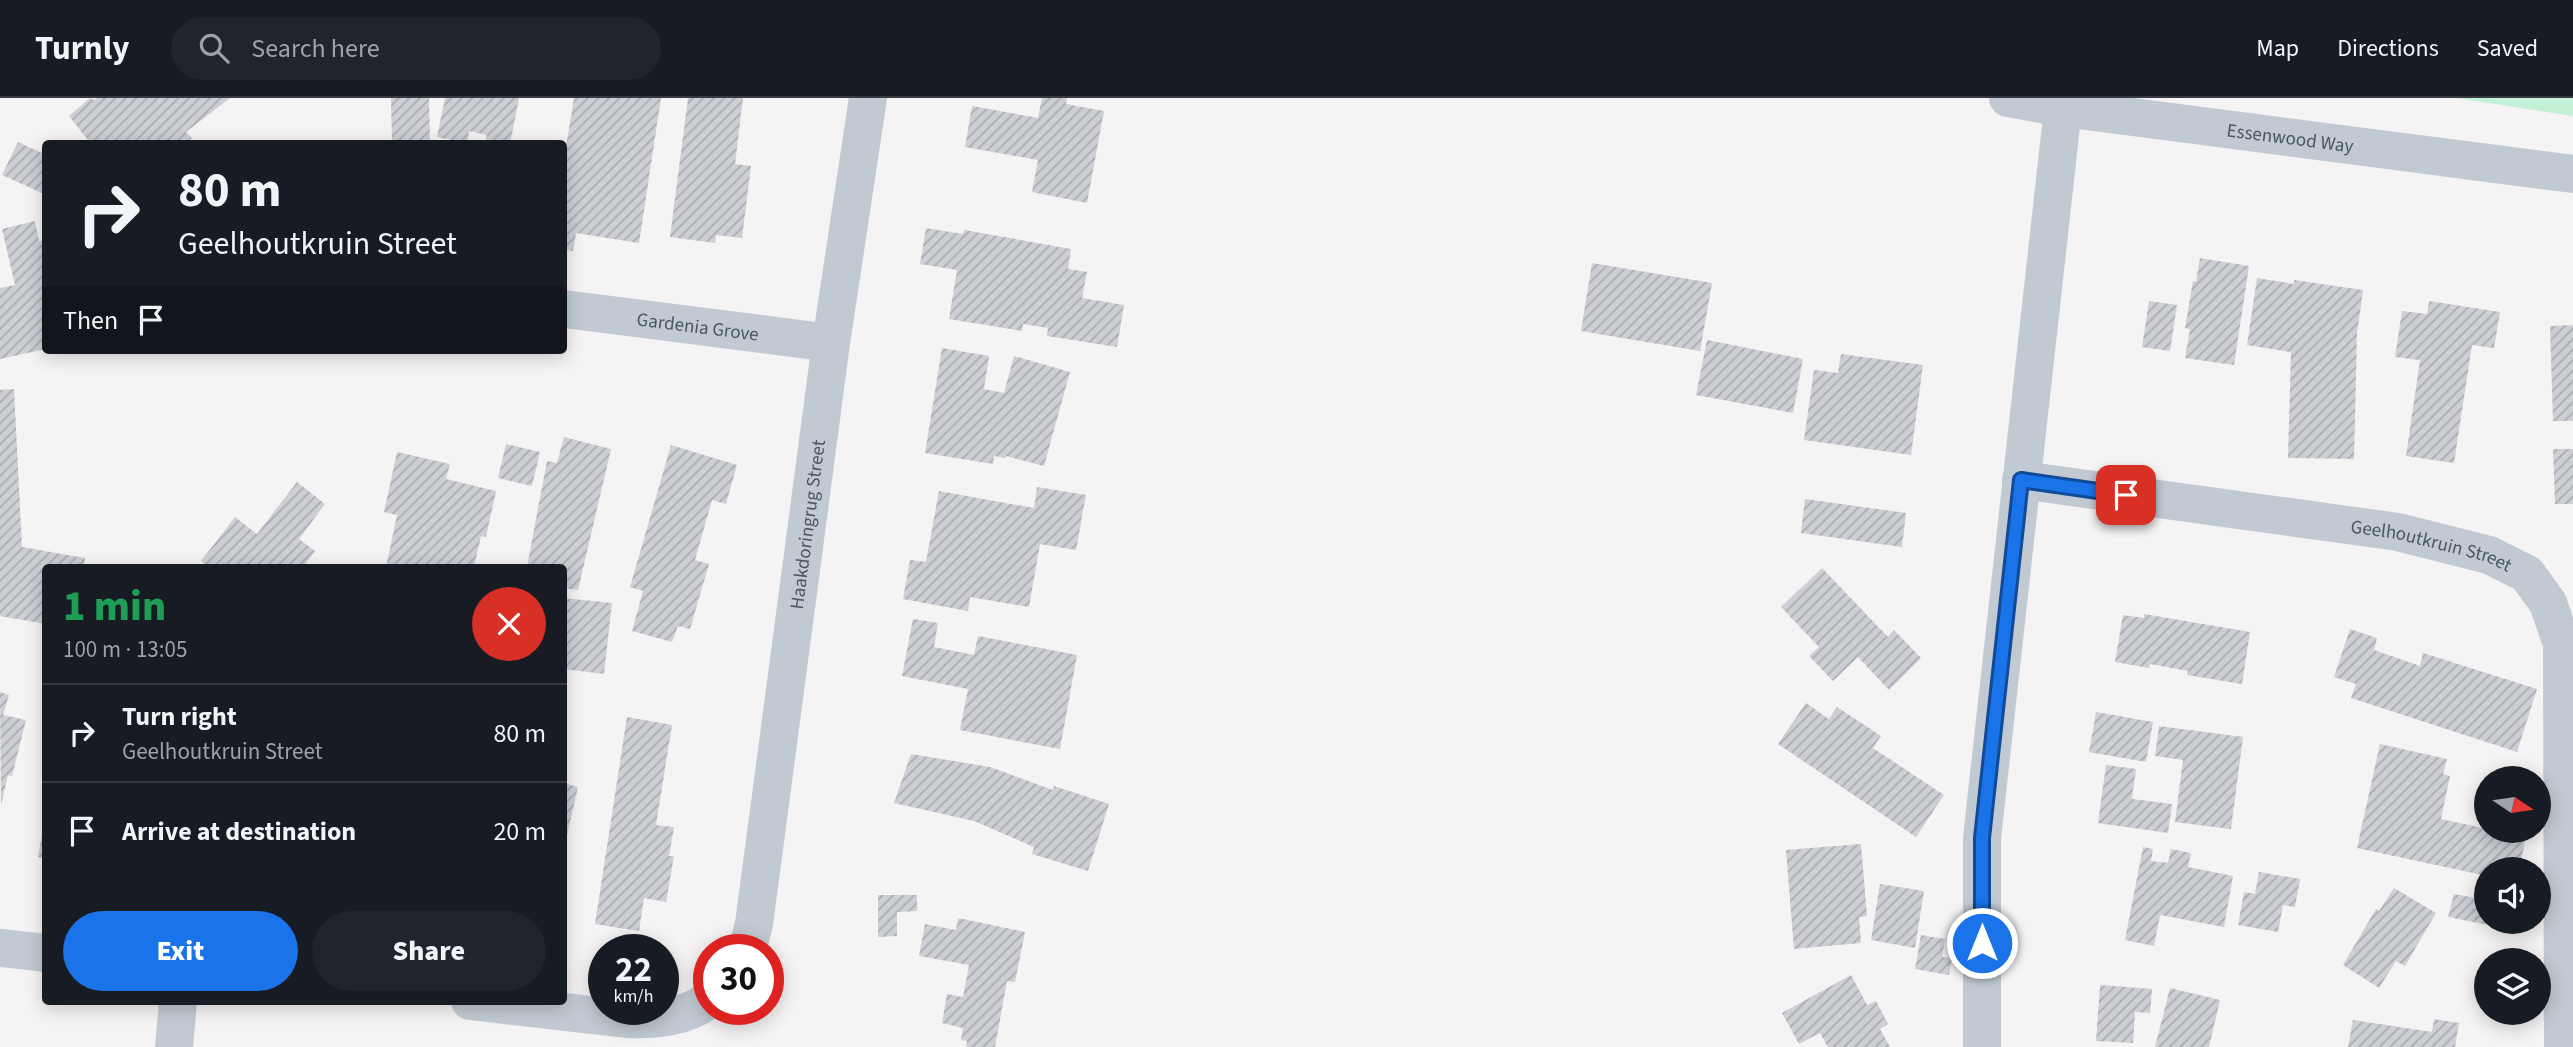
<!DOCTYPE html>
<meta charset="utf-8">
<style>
body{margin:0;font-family:"Source Sans 3",sans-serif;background:#20242c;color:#f1f3f6;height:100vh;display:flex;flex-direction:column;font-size:26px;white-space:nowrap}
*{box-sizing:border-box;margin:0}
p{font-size:23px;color:#9ea1a6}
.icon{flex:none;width:38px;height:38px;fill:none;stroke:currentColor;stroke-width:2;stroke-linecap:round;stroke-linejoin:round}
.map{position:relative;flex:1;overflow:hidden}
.details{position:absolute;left:42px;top:466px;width:525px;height:441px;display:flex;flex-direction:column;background:#171b24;border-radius:7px;box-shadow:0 4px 18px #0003}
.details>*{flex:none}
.guide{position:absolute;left:42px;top:42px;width:525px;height:214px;border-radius:7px;box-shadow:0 4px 18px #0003;background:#171b24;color:#f1f3f6;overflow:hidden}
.needle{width:46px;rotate:103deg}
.controls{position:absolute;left:2474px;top:668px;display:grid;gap:14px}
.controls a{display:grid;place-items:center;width:77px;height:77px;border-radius:50%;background:#171b24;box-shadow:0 4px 18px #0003;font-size:35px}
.speed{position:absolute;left:588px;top:836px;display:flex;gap:14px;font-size:35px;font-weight:700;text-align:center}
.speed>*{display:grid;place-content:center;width:91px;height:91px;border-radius:50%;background:#171b24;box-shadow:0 4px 18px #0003;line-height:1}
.speed small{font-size:18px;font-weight:400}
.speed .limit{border:10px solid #d22;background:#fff;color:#111}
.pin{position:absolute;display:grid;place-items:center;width:60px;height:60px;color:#fff;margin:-30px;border-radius:14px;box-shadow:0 4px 10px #0006}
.me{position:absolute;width:77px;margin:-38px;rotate:0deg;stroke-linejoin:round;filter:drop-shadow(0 0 5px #0008)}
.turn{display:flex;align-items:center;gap:24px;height:147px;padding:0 21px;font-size:32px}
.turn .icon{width:91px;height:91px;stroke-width:2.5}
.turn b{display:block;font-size:49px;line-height:60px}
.then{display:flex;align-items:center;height:66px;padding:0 21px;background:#0003;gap:14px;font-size:26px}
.round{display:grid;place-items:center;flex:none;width:74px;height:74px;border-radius:37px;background:#20242c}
.overview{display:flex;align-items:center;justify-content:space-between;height:119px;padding:0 21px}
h1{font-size:42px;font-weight:800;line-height:52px;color:#1e9e55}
.primary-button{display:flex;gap:14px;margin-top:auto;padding:14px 21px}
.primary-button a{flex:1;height:80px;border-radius:42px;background:#1a73e8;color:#fff;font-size:28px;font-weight:800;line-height:80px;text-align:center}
.primary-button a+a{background:#20242c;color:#f1f3f6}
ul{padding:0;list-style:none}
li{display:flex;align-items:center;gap:21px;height:98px;padding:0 21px;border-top:2px solid #363941}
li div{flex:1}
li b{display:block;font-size:26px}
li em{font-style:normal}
header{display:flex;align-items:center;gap:42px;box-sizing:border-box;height:98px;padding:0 35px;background:#171b24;border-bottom:2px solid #363941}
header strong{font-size:33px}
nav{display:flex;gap:38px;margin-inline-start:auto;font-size:24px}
.search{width:490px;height:63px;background:#20242c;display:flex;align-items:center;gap:18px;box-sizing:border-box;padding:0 24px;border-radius:38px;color:#9ea1a6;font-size:26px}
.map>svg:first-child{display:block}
.pitch{fill:#c3f1d5}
.building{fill:url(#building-hatch)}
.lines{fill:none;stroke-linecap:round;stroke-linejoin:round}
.street{stroke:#c1cad2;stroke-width:38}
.route-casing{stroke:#114b97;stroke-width:18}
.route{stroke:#1a73e8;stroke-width:12}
.labels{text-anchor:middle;stroke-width:6;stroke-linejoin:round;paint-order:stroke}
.street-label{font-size:19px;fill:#4a5661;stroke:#fff}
</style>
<header>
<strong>Turnly</strong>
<div class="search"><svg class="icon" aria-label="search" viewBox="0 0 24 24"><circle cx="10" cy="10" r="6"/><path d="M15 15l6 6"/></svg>Search here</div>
<nav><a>Map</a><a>Directions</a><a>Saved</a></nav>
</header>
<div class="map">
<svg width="2573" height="949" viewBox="0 0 2573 949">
<defs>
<pattern id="building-hatch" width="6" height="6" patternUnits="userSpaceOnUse" patternTransform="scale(1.75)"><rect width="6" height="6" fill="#cdcfd5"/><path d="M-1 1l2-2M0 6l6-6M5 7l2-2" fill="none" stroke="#a8abb0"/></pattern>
</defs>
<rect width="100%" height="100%" fill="#f5f3f3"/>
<path class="pitch" d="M 2455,0 L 2573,0 L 2573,18 Z"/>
<path class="building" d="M 90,0 L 94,2 L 97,0 L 230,0 L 186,34 L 192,40 L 185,46 L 91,46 L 69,18 Z
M 391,0 L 429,0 L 430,43 L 392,44 Z
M 445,0 L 519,0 L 510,46 L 485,46 L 487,37 L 469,33 L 467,45 L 437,39 Z
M 574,0 L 661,0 L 639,145 L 576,135 L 573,153 L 564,152 L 564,49 L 566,49 Z
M 688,0 L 743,0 L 735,66 L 751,68 L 742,140 L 716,137 L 715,145 L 670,139 Z
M 1042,0 L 1067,0 L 1066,6 L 1104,13 L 1087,105 L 1032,94 L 1038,62 L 965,49 L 972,8 L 1038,20 Z
M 18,44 L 46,57 L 46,97 L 2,77 Z
M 35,123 L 39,143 L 46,141 L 46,251 L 0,261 L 0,190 L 15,187 L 2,131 Z
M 926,130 L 963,136 L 964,132 L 1071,151 L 1068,171 L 1087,174 L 1082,200 L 1124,207 L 1117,249 L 1047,238 L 1048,230 L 1023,226 L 1022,233 L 949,221 L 957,172 L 920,166 Z
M 2200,160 L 2249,168 L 2234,267 L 2185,260 L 2190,231 L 2185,230 L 2193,183 L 2196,184 Z
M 1592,165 L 1712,185 L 1700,253 L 1581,233 Z
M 2257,180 L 2294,186 L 2294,182 L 2363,192 L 2357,236 L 2354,361 L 2288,360 L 2291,254 L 2247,247 Z
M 2149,203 L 2177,207 L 2170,253 L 2142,249 Z
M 2429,203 L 2500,214 L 2494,250 L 2472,247 L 2454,365 L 2406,358 L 2420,262 L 2395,259 L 2402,213 L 2427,216 Z
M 2573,227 L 2573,323 L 2553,323 L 2550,228 Z
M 1707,242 L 1803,261 L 1793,315 L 1696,297 Z
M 942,250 L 989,258 L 984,291 L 1004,295 L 1014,258 L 1070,274 L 1044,368 L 1006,358 L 1005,360 L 994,358 L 993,366 L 925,355 Z
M 1841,256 L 1923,267 L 1911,357 L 1804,342 L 1814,272 L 1838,275 Z
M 14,291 L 22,449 L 85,460 L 84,469 L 46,469 L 46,526 L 0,518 L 0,292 Z
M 564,339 L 611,351 L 578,492 L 564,490 L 564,469 L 527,469 L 547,363 L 557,365 Z
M 506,346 L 540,354 L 532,388 L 498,380 Z
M 671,347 L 737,367 L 726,406 L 712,402 L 695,462 L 709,466 L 690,531 L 678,528 L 672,544 L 632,533 L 643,493 L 630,489 Z
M 2553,351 L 2573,351 L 2573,406 L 2555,406 Z
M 397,354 L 450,366 L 446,381 L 496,393 L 486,439 L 481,438 L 474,469 L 386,469 L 397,417 L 384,414 Z
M 297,384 L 325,406 L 299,441 L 315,453 L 303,469 L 208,469 L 201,463 L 235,419 L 257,436 Z
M 1037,389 L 1086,397 L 1076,452 L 1040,446 L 1029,509 L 970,499 L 968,513 L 903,501 L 910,462 L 926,464 L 939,393 L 1034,410 Z
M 1805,401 L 1906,415 L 1902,449 L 1801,435 Z
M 1822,470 L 1888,539 L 1894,532 L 1921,560 L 1889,592 L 1858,559 L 1833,583 L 1809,558 L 1819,549 L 1781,509 Z
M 564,500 L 612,505 L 604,576 L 564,571 Z
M 2144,516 L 2250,534 L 2242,586 L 2187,577 L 2188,573 L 2150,566 L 2149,570 L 2115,564 L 2123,517 L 2144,520 Z
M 913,521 L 938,525 L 934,549 L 974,557 L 978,538 L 1077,557 L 1060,651 L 960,632 L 968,591 L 902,578 Z
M 2350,531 L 2377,540 L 2374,552 L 2420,568 L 2423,555 L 2537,591 L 2517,654 L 2351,600 L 2356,586 L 2334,579 Z
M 0,594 L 9,597 L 3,617 L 26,622 L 12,678 L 8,677 L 1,707 Z
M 1806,605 L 1829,621 L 1837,609 L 1881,638 L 1873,650 L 1944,697 L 1916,739 L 1778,646 Z
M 2096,614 L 2153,624 L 2146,664 L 2089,654 Z
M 627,619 L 672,627 L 656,727 L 674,729 L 669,758 L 674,758 L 666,804 L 644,800 L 639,833 L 595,826 Z
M 2159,628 L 2243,639 L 2231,731 L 2175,724 L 2183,662 L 2155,658 Z
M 2380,646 L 2447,661 L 2443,676 L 2450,678 L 2441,721 L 2487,731 L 2487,733 L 2526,739 L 2519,772 L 2487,772 L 2487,778 L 2357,750 Z
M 911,656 L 990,669 L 1053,692 L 1054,688 L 1109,706 L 1088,773 L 1032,756 L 1034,749 L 974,723 L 894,705 Z
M 2106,667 L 2136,671 L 2132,701 L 2172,706 L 2168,735 L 2098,725 Z
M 564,685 L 578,689 L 567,737 L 564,736 Z
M 44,725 L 46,725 L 46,761 L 38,759 Z
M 1861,746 L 1867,818 L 1859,819 L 1861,845 L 1794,851 L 1786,752 Z
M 2143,749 L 2153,751 L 2151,763 L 2168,765 L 2171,751 L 2191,755 L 2188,769 L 2233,778 L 2224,829 L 2160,817 L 2154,848 L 2125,842 Z
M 2259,774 L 2300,781 L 2295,809 L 2283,807 L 2278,834 L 2238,827 L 2244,794 L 2255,796 Z
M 1880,786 L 1924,793 L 1915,850 L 1871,842 Z
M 2394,790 L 2436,815 L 2405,868 L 2396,863 L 2379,890 L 2343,867 L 2376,811 L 2379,813 Z
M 2454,796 L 2487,802 L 2487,824 L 2495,824 L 2494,828 L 2448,819 Z
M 878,797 L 917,797 L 917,813 L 897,814 L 897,838 L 878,839 Z
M 958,820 L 1025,834 L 1015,884 L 1007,883 L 995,949 L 966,949 L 967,943 L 961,942 L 963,930 L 942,925 L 947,896 L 963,899 L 969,867 L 919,858 L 925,826 L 956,832 Z
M 1921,837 L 1945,841 L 1942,859 L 1952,860 L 1949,877 L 1915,871 Z
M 1851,877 L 1867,907 L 1876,903 L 1888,926 L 1880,931 L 1890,949 L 1828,949 L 1820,935 L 1799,946 L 1782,915 Z
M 2100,887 L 2152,891 L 2150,915 L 2135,914 L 2133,945 L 2096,943 Z
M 2170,890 L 2220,902 L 2209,949 L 2155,949 Z
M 2434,921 L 2459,925 L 2455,949 L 2348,949 L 2353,922 L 2432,934 Z"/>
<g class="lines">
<g class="street">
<path id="s1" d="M 2008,0 L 2063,10 L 2573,76"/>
<path id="s2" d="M 564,211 L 831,245"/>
<path id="s3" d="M 2021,382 L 2398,434 L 2489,457 L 2527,476 L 2548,505 L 2562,546 L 2563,949"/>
<path d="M 0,850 L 46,855"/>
<path id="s4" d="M 747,852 L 754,826 L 831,245 L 868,0"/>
<path d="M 470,903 L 626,921 C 656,922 684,920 709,902"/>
<path d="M 174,949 L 178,903"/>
<path d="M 1982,949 L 1982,740 L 2063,10"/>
</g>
</g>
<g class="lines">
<defs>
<path id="route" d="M 1982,845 L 1982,740 L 2021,382 L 2126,397"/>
</defs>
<use href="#route" class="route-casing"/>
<use href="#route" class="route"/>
</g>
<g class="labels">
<g class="street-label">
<text dy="7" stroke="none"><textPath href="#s1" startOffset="285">Essenwood Way</textPath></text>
<text dy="7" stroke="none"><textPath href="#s2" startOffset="135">Gardenia Grove</textPath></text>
<text dy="7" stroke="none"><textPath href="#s4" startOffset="430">Haakdoringrug Street</textPath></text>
<text dy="7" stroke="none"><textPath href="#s3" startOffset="416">Geelhoutkruin Street</textPath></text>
</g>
</g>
</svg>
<div class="controls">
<a><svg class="needle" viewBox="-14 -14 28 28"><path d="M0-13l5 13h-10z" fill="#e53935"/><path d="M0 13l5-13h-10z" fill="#9ea1a6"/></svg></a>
<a><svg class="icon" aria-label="sound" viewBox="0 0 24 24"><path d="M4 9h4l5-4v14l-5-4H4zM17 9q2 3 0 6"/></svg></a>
<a><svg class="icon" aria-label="layers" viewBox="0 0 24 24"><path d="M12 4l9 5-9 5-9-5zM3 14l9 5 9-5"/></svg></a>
</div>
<div class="speed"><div>22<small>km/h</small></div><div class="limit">30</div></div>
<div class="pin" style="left:2126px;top:397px;background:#d93025"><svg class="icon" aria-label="arrive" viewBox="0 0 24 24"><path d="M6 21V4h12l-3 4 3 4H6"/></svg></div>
<svg class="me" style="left:1982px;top:845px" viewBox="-20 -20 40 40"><circle r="17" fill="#1a73e8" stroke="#fff" stroke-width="3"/><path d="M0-11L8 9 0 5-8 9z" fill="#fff"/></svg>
<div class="guide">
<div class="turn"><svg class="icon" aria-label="right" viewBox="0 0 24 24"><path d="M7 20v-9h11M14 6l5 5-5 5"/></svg><div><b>80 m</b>Geelhoutkruin Street</div></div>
<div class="then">Then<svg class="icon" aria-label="arrive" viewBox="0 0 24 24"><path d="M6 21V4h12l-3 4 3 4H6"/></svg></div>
</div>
<section class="details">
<div class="overview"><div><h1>1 min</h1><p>100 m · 13:05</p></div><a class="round" style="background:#d93025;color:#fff"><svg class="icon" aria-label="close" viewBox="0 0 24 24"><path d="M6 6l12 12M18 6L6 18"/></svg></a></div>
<ul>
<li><svg class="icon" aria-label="right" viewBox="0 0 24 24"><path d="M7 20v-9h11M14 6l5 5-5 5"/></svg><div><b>Turn right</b><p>Geelhoutkruin Street</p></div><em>80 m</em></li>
<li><svg class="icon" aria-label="arrive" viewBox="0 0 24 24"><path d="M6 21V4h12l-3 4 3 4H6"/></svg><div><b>Arrive at destination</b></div><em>20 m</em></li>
</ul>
<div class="primary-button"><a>Exit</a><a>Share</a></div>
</section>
</div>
